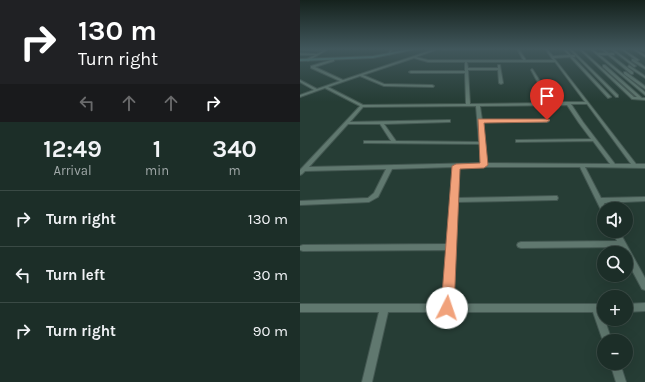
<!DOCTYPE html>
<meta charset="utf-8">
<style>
body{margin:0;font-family:Karla,sans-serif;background:#253630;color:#f1f3f6;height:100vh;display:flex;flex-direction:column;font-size:15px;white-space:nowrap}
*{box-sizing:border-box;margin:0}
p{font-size:13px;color:#a0a8a8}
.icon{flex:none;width:22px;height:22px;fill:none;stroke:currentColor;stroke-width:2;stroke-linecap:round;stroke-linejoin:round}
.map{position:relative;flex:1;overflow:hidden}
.details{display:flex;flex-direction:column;background:#1c2e28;width:300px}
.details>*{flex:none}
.banner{background:#202124;color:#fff;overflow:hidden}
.controls{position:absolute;left:297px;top:202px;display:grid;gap:8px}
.controls a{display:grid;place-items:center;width:36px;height:36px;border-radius:50%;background:#1c2e28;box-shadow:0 4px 16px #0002,0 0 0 1px #3a4a45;font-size:20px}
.pin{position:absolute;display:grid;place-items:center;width:34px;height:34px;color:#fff;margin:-41px -17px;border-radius:50% 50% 50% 0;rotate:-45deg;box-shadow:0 0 4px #0007}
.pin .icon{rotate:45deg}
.me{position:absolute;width:44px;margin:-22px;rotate:4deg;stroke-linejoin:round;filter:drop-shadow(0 0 3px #0008)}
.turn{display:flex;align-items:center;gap:14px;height:84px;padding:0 12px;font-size:18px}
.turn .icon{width:52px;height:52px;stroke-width:2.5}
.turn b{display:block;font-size:28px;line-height:34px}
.lanes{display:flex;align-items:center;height:38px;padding:0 12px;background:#0003;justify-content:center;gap:20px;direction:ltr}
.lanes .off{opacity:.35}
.eta{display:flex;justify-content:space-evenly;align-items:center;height:68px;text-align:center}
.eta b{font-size:24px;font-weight:700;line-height:28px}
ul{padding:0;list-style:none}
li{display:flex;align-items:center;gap:12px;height:56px;padding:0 12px;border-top:1px solid #3a4a45}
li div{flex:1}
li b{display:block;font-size:15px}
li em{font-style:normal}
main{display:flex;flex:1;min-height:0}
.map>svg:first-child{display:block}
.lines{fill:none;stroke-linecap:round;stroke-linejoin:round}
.street-casing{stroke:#445852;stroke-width:2}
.secondary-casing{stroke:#445852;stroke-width:2}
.street{fill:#60786f;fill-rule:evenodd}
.secondary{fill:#57857f;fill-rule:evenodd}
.route{fill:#f1a27b;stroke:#9d6950}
</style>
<main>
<section class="details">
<div class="banner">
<div class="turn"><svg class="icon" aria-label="right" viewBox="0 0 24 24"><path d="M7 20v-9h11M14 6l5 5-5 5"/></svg><div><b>130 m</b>Turn right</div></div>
<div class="lanes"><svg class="icon off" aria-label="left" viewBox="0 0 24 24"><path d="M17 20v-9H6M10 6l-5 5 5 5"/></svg><svg class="icon off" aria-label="ahead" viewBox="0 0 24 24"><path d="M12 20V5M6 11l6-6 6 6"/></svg><svg class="icon off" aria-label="ahead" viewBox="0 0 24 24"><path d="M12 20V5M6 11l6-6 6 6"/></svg><svg class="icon" aria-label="right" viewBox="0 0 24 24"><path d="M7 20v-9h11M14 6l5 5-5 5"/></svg></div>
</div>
<div class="eta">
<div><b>12:49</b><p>Arrival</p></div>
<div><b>1</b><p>min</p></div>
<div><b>340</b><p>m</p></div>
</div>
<ul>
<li><svg class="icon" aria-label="right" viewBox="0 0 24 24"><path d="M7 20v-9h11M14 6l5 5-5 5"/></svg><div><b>Turn right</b></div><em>130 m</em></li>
<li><svg class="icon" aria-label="left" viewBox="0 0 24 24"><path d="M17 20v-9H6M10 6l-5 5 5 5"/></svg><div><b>Turn left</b></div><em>30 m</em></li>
<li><svg class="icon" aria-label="right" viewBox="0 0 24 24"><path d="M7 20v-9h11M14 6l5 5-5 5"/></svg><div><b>Turn right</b></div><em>90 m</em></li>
</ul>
</section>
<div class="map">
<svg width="345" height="382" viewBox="0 0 345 382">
<rect width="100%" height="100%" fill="#263d35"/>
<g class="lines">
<defs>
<path id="street" d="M 0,49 L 26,49 L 27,50 L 8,61 L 7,59 L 15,55 L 0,55 L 0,53 L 17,54 L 23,51 L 0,50 Z
M 91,49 L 93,49 L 89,55 L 87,55 Z
M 135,49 L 138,49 L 116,57 L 128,60 L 223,60 L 217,49 L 219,49 L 226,60 L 253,60 L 245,49 L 247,49 L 253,56 L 269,55 L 263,49 L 265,49 L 271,55 L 275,55 L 275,57 L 273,57 L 311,97 L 308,98 L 270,57 L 254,58 L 336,164 L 345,164 L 345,168 L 285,167 L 301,198 L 345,197 L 345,201 L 304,203 L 307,209 L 304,209 L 304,213 L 302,212 L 280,167 L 159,167 L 157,198 L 255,196 L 257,196 L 258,198 L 257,200 L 255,200 L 157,202 L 152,304 L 304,304 L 304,312 L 302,312 L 312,341 L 304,341 L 304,344 L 293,312 L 88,312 L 72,382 L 62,382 L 79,312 L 0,312 L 0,304 L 143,304 L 147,250 L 3,251 L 0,250 L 0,246 L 3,245 L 147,244 L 153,167 L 92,169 L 78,197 L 69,202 L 0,205 L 0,201 L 68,198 L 74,193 L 86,169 L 5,171 L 2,174 L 0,175 L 0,170 L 60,106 L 25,88 L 0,97 L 0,95 L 14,90 L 0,82 L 0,80 L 17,89 L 40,81 L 11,68 L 11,66 L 34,59 L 34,61 L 15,67 L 43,80 ZM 114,58 L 128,62 L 165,62 L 165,71 L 111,71 L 109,72 L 111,73 L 165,73 L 166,104 L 63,105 L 28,87 L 60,76 L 84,86 L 133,87 L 134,86 L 132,85 L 84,84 L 63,75 ZM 167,62 L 255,62 L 285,102 L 253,102 L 233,70 L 232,69 L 231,70 L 249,103 L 170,104 L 168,70 L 198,70 L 199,83 L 201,84 L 203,83 L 200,65 L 198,65 L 198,68 L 168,68 ZM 271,104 L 287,104 L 331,164 L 315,164 L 283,122 ZM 267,105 L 279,123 L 291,139 L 218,140 L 216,140 L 216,142 L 293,141 L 310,164 L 186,163 L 182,122 L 247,122 L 249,121 L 247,120 L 182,120 L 180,106 ZM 176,106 L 179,142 L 96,141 L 84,124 L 150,122 L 150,120 L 148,120 L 50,122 L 63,107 ZM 48,124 L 80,124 L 91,141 L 64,141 L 64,143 L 66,143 L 180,144 L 181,163 L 9,167 Z
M 140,49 L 194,49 L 141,50 Z
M 269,49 L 271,49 L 318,95 L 318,97 L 316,97 Z
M 279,49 L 281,49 L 334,97 L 337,97 L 303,67 L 303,65 L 305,65 L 342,98 L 345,98 L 345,100 L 332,99 Z
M 290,49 L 292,49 L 298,53 L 306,53 L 301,49 L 303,49 L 309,53 L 314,53 L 314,55 L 311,55 L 333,72 L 333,74 L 331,74 L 308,55 L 300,55 L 345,92 L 345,95 Z
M 311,49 L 313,49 L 336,66 L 334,67 Z
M 321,49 L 323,49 L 339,60 L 337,61 Z
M 332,49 L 335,49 L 345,55 L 345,57 Z
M 340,49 L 345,49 L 345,51 L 340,50 Z
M 332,59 L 334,59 L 345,67 L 345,69 L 332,61 Z
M 329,65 L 345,76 L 345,78 L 328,67 Z
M 324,72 L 326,72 L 345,86 L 345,89 L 324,74 Z
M 312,231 L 319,231 L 345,278 L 345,290 L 342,289 L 326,259 L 326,253 L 323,253 L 320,247 L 221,248 L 218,247 L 217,245 L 218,243 L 221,242 L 317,241 Z
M 345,303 L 345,311 L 326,312 L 326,304 Z
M 310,363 L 320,363 L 326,382 L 316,382 Z"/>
<path id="secondary" d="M 110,49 L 117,49 L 73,58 L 0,61 L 0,59 L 73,56 Z"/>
</defs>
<use href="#street" class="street-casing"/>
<use href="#secondary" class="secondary-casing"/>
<use href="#street" class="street"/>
<use href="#secondary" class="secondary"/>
</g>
<linearGradient id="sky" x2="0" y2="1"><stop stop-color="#15221d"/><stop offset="0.48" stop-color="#41575c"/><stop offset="1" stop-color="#41575c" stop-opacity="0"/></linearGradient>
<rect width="345" height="102" fill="url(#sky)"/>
<path class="route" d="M 178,119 L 247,119 L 250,120 L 247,122 L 184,123 L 188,165 L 184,168 L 160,169 L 154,308 L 152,313 L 147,315 L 143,313 L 141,308 L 152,166 L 156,164 L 180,163 Z"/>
</svg>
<div class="controls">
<a><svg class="icon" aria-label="sound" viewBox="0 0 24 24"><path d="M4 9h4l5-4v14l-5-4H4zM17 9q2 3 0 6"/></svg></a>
<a><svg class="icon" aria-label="search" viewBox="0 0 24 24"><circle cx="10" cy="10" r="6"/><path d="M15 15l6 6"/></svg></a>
<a>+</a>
<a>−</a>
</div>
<div class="pin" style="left:247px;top:120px;background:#d93025"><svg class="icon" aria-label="arrive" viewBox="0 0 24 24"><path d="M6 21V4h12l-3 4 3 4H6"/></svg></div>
<svg class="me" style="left:147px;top:308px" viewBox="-20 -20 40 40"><circle r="19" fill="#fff"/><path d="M0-13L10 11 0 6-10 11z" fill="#f1a27b"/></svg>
</div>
</main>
